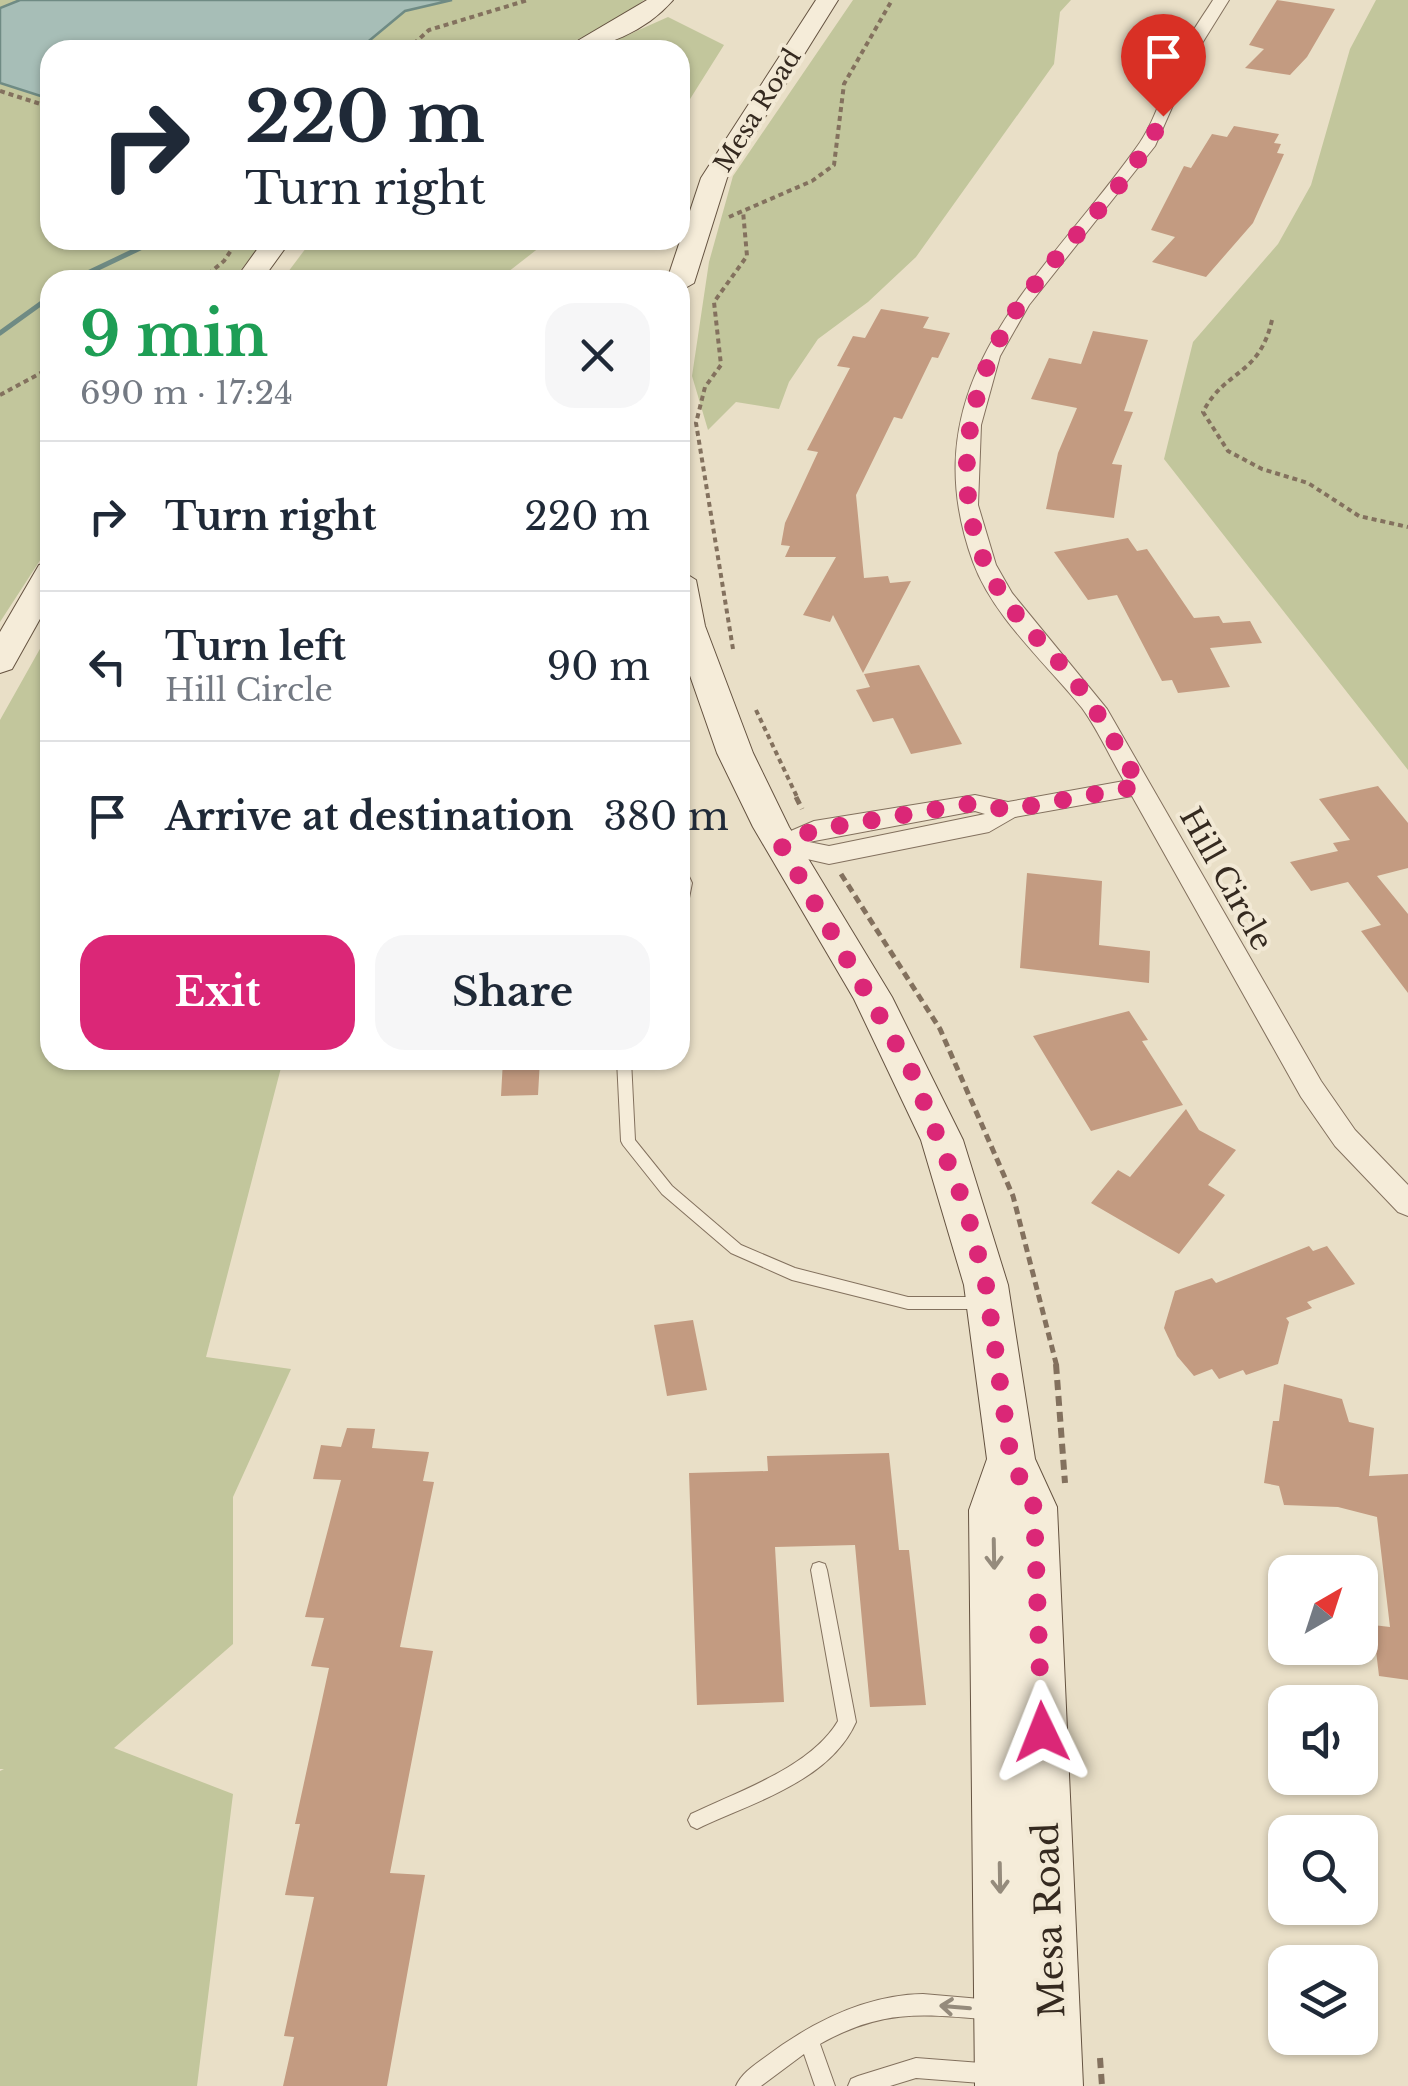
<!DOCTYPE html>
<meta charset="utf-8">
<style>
body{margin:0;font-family:"Libre Baskerville",serif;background:#f6f6f7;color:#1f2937;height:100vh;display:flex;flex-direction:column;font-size:38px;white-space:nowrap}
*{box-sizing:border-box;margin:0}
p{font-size:32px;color:#747a83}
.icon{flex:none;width:55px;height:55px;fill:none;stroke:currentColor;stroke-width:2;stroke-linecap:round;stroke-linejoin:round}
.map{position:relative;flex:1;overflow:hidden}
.details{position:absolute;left:40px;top:270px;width:650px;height:800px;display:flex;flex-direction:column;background:#fff;border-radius:30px;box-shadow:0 2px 8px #0004}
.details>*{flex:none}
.top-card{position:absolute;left:40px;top:40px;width:650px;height:210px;border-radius:30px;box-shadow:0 2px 8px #0004;background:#fff;color:#1f2937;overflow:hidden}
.needle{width:65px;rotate:39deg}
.buttons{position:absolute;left:1268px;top:1555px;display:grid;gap:20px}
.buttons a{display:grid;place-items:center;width:110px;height:110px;border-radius:20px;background:#fff;box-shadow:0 2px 8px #0004;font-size:50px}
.pin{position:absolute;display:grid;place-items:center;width:85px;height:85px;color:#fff;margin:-102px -42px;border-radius:50% 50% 50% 0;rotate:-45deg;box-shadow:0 0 10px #0007}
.pin .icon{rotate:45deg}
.me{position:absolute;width:110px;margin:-55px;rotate:358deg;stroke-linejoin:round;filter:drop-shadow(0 0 8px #0008)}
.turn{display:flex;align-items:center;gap:35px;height:210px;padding:0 40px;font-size:45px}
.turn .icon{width:130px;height:130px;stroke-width:2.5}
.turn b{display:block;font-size:70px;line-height:85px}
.round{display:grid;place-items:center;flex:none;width:105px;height:105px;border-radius:30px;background:#f6f6f7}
.overview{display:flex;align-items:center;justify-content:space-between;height:170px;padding:0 40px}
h1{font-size:60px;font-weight:700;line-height:75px;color:#1e9e55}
.cta{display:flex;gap:20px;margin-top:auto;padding:20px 40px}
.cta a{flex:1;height:115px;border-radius:30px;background:#db2777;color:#fff;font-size:40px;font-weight:700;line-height:115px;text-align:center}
.cta a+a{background:#f6f6f7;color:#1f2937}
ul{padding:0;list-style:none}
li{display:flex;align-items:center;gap:30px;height:150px;padding:0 40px;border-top:2px solid #e0e1e3}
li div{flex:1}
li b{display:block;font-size:38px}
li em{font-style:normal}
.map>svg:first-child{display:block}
.green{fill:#c2c69c}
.water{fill:#a7beb7;stroke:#6f8b84;stroke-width:2.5}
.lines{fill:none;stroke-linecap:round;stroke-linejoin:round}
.stream{stroke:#6f8b84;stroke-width:5}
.building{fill:#c39b81}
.lane-casing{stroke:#83715e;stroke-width:2}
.street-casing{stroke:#83715e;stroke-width:2}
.secondary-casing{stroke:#655341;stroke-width:2}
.path-far2{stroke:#83715e;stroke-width:4;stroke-dasharray:5 4;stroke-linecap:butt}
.path-far1{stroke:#83715e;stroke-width:5;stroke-dasharray:8 5;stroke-linecap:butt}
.path{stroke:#83715e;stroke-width:6;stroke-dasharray:10 6;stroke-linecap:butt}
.lane{fill:#f5ecd9;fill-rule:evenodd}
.street{fill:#f5ecd9;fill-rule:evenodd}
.secondary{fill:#f5ecd9;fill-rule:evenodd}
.oneway{stroke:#958b7c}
.route{stroke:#db2777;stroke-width:18;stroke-dasharray:0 32.4}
.labels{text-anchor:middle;stroke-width:8;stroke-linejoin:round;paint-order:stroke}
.far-street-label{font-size:25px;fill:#352a20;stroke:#f2e9d5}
.street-label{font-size:30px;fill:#352a20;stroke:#f2e9d5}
.near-street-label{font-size:35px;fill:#352a20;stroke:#f2e9d5}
</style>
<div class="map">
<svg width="1408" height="2086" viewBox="0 0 1408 2086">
<rect width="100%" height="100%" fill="#e9dfc7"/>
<path class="green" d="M 0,0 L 644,0 L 610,26 L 552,50 L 50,50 L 50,240 L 264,240 L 233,280 L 50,280 L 50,545 L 0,622 Z
M 853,0 L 1071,0 L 1060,12 L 1054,64 L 916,257 L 868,302 L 818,339 L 789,382 L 779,409 L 736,402 L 708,430 L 692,376 L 709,262 L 733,176 Z
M 1376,0 L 1408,0 L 1408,770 L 1164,459 L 1193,342 L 1278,244 L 1311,185 L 1350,49 Z
M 668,17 L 724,45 L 680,115 L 680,50 L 594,50 Z
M 312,240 L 549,240 L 508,272 L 520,280 L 282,280 Z
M 50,631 L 50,1060 L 283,1060 L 206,1357 L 291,1369 L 233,1497 L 233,1644 L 114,1748 L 233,1794 L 197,2086 L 0,2086 L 0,1771 L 4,1769 L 0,1769 L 0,720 Z"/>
<path class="water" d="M 20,0 L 452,0 L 405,11 L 358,50 L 50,50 L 50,99 L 0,83 L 0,8 Z"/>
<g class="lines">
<path class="stream" d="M 73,280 L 157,240
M 0,333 L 50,297"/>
</g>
<path class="building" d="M 1277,0 L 1335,9 L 1307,57 L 1290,75 L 1245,68 L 1264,49 L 1249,45 Z
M 1234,126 L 1279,134 L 1274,143 L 1281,144 L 1277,153 L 1284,154 L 1253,223 L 1206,277 L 1152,262 L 1175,237 L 1151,230 L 1184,166 L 1191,168 L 1212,134 L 1227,137 Z
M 881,309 L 929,317 L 923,328 L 950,333 L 938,358 L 932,357 L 902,419 L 894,417 L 856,495 L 864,578 L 888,576 L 890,583 L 911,581 L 863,673 L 833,615 L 830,622 L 803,615 L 836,557 L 785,557 L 790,546 L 781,545 L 785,523 L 818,452 L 807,450 L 850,368 L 837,366 L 853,336 L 865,338 Z
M 1093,331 L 1148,340 L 1124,411 L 1133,412 L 1112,464 L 1122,465 L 1114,518 L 1046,509 L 1058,453 L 1077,408 L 1031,399 L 1049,358 L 1081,364 Z
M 1128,538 L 1137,551 L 1147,549 L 1194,618 L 1219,616 L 1223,623 L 1250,621 L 1262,643 L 1210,648 L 1230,687 L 1178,693 L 1172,680 L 1162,681 L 1117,595 L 1088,600 L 1054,552 Z
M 919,665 L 962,744 L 911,754 L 893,718 L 873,722 L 856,690 L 870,687 L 864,674 Z
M 1378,786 L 1408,823 L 1408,868 L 1377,876 L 1408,914 L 1408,993 L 1361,931 L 1381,925 L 1348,882 L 1311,891 L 1290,862 L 1338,851 L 1333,843 L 1350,840 L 1319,799 Z
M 1027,873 L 1102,881 L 1099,945 L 1150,951 L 1149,983 L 1020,968 Z
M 1129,1011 L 1148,1040 L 1142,1041 L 1183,1105 L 1091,1131 L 1033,1036 Z
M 503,1060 L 540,1060 L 538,1095 L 501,1096 Z
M 1186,1109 L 1199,1130 L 1236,1150 L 1208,1185 L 1225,1195 L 1179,1254 L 1091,1203 L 1118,1170 L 1130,1177 Z
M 1309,1246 L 1313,1251 L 1327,1246 L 1355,1284 L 1307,1302 L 1312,1308 L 1286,1318 L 1289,1322 L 1278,1364 L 1246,1375 L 1243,1370 L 1219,1379 L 1212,1369 L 1194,1376 L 1177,1356 L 1164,1328 L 1175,1291 L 1212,1278 L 1216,1283 Z
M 693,1320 L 707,1390 L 667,1396 L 654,1325 Z
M 1284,1384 L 1342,1399 L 1349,1422 L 1374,1428 L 1369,1476 L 1408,1474 L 1408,1680 L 1379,1676 L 1373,1625 L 1390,1627 L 1377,1517 L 1338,1507 L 1284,1505 L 1279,1486 L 1264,1483 L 1273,1421 L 1279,1421 Z
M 347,1428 L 375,1429 L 372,1448 L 429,1452 L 423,1481 L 434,1482 L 400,1647 L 433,1651 L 390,1873 L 425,1875 L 387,2086 L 283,2086 L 294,2037 L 284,2036 L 314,1897 L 285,1895 L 300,1824 L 295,1824 L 329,1668 L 311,1666 L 324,1618 L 305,1617 L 341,1480 L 313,1479 L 321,1445 L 341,1447 Z
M 889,1453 L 899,1550 L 909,1550 L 926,1705 L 870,1707 L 855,1545 L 775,1547 L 784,1702 L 697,1705 L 689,1473 L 768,1471 L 767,1456 Z"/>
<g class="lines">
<defs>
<path id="lane" d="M 680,867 L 685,868 L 692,883 L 686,913 L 680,918 Z
M 617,1060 L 631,1060 L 635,1140 L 672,1186 L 741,1245 L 795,1268 L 908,1297 L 983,1297 L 988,1298 L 991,1303 L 988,1308 L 983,1309 L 908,1309 L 792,1280 L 731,1253 L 662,1194 L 623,1145 L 621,1141 Z
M 819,1562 L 825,1564 L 827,1570 L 856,1722 C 830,1780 757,1801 703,1826 L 697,1829 L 691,1826 L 688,1820 L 691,1814 C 738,1791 810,1768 838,1721 L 811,1570 L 813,1564 Z
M 923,1994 L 992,2000 L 999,2003 L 1002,2010 L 999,2017 L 992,2020 C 924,2014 883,2008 820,2044 L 835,2086 L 815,2086 L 804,2054 L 761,2086 L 736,2086 C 741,2074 753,2066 764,2058 C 809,2024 864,1995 923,1994 Z
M 916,2058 L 994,2064 L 1001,2067 L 1004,2074 L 1001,2081 L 994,2084 L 916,2078 L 890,2086 L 848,2086 L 851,2079 L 858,2076 Z"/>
<path id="street" d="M 1213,0 L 1229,0 L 1196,53 L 1155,146 L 1029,305 L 1000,356 L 981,425 L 978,505 L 996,565 L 1012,593 L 1107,709 L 1321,1081 L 1355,1130 L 1408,1185 L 1408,1216 L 1398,1212 L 1335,1146 L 1301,1097 L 1132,796 L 1015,817 L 989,832 L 829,864 L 772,851 L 768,845 L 772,839 L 814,821 L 975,795 L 1008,802 L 1124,781 C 1110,757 1098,730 1082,708 C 1046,663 993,617 973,562 C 907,380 1043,279 1136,148 C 1155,123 1164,87 1178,58 C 1187,38 1201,19 1213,0 ZM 975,811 L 985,814 L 829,846 L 809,842 Z"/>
<path id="secondary" d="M 647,0 L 673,0 C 646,31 603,50 562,50 Z
M 816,0 L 838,0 L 727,178 L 694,283 L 680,291 L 680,280 L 667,280 L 701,178 Z
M 264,240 L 291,240 L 262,280 L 235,280 Z
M 50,562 L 50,601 L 12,669 L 0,673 L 0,632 L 39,565 Z
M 680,570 L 696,580 L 705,626 L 753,753 L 789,827 L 892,997 L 963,1140 L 1008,1285 L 1035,1459 L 1057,1507 L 1083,2086 L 975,2086 L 969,1510 L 987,1459 L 964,1285 L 921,1140 L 854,999 L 753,827 L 717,753 L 680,647 Z"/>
</defs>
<use href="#lane" class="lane-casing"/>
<use href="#street" class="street-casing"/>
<use href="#secondary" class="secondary-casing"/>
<path class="path-far2" d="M 407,50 L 429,30 L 528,0
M 0,91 L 50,107
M 729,217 L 812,181 L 834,165 L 844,84 L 892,0
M 201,280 L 224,261 L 238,240
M 1272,320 C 1259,377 1225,369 1203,412 L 1228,451 L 1262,469 L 1308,483 L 1359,516 L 1408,527
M 0,395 L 50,368
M 733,649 L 696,423 L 705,387 L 721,365 L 714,302 L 747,256 L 743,211
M 756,710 L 798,799"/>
<path class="path-far1" d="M 796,797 L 802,809
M 841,874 L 940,1029 L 1013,1196 L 1057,1367"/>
<path class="path" d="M 1056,1364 L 1065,1483
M 1100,2058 L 1102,2086"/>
<use href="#lane" class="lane"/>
<use href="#street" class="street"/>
<use href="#secondary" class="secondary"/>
</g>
<defs><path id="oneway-shaft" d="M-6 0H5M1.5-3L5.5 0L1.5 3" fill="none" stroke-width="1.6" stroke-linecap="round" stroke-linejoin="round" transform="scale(2.5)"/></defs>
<g class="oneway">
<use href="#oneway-shaft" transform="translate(994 1554) rotate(89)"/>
<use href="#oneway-shaft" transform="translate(1000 1878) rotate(89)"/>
<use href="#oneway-shaft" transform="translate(955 2007) rotate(-175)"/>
</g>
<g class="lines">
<path class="route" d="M 1042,1732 L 1034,1507 L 1011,1459 L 986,1285 L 966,1208 L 911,1070 L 781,845 L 814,830 L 975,803 L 1008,810 L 1140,786 C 1120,752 1101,715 1076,683 C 1054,653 1024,628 1003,596 C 944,508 962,387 1021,303 C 1065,240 1130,188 1163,116"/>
</g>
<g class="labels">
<g class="far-street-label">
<text transform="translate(757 110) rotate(-58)" y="9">Mesa Road</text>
</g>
<g class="street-label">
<text transform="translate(1226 879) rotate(61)" y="10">Hill Circle</text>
</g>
<g class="near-street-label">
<text transform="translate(1049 1920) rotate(-92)" y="12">Mesa Road</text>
</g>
</g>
</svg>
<div class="buttons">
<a><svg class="needle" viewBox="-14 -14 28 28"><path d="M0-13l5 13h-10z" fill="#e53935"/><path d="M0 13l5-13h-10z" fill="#747a83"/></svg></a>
<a><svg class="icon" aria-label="sound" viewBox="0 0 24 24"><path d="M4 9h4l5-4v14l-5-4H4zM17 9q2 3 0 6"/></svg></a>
<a><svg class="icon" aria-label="search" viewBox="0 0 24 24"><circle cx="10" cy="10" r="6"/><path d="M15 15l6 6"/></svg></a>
<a><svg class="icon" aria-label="layers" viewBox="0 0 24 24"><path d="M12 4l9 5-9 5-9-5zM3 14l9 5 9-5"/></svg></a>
</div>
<div class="pin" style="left:1163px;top:116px;background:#d93025"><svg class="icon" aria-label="arrive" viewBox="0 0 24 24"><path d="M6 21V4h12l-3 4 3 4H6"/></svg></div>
<svg class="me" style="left:1042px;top:1732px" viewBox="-20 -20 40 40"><path d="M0-17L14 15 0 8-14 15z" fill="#db2777" stroke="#fff" stroke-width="4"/></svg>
<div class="top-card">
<div class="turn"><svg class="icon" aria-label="right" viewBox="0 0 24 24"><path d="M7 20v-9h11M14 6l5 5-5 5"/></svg><div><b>220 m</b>Turn right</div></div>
</div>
<section class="details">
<div class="overview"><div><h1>9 min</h1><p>690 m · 17:24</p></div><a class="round"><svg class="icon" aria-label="close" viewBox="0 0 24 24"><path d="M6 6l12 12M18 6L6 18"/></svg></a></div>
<ul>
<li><svg class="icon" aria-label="right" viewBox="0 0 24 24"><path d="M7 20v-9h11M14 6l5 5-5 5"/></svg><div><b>Turn right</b></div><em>220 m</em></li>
<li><svg class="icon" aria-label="left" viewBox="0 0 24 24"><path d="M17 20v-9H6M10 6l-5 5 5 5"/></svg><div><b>Turn left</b><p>Hill Circle</p></div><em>90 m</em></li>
<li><svg class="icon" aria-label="arrive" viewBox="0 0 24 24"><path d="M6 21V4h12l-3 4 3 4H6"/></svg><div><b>Arrive at destination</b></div><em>380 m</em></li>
</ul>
<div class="cta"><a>Exit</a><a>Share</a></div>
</section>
</div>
